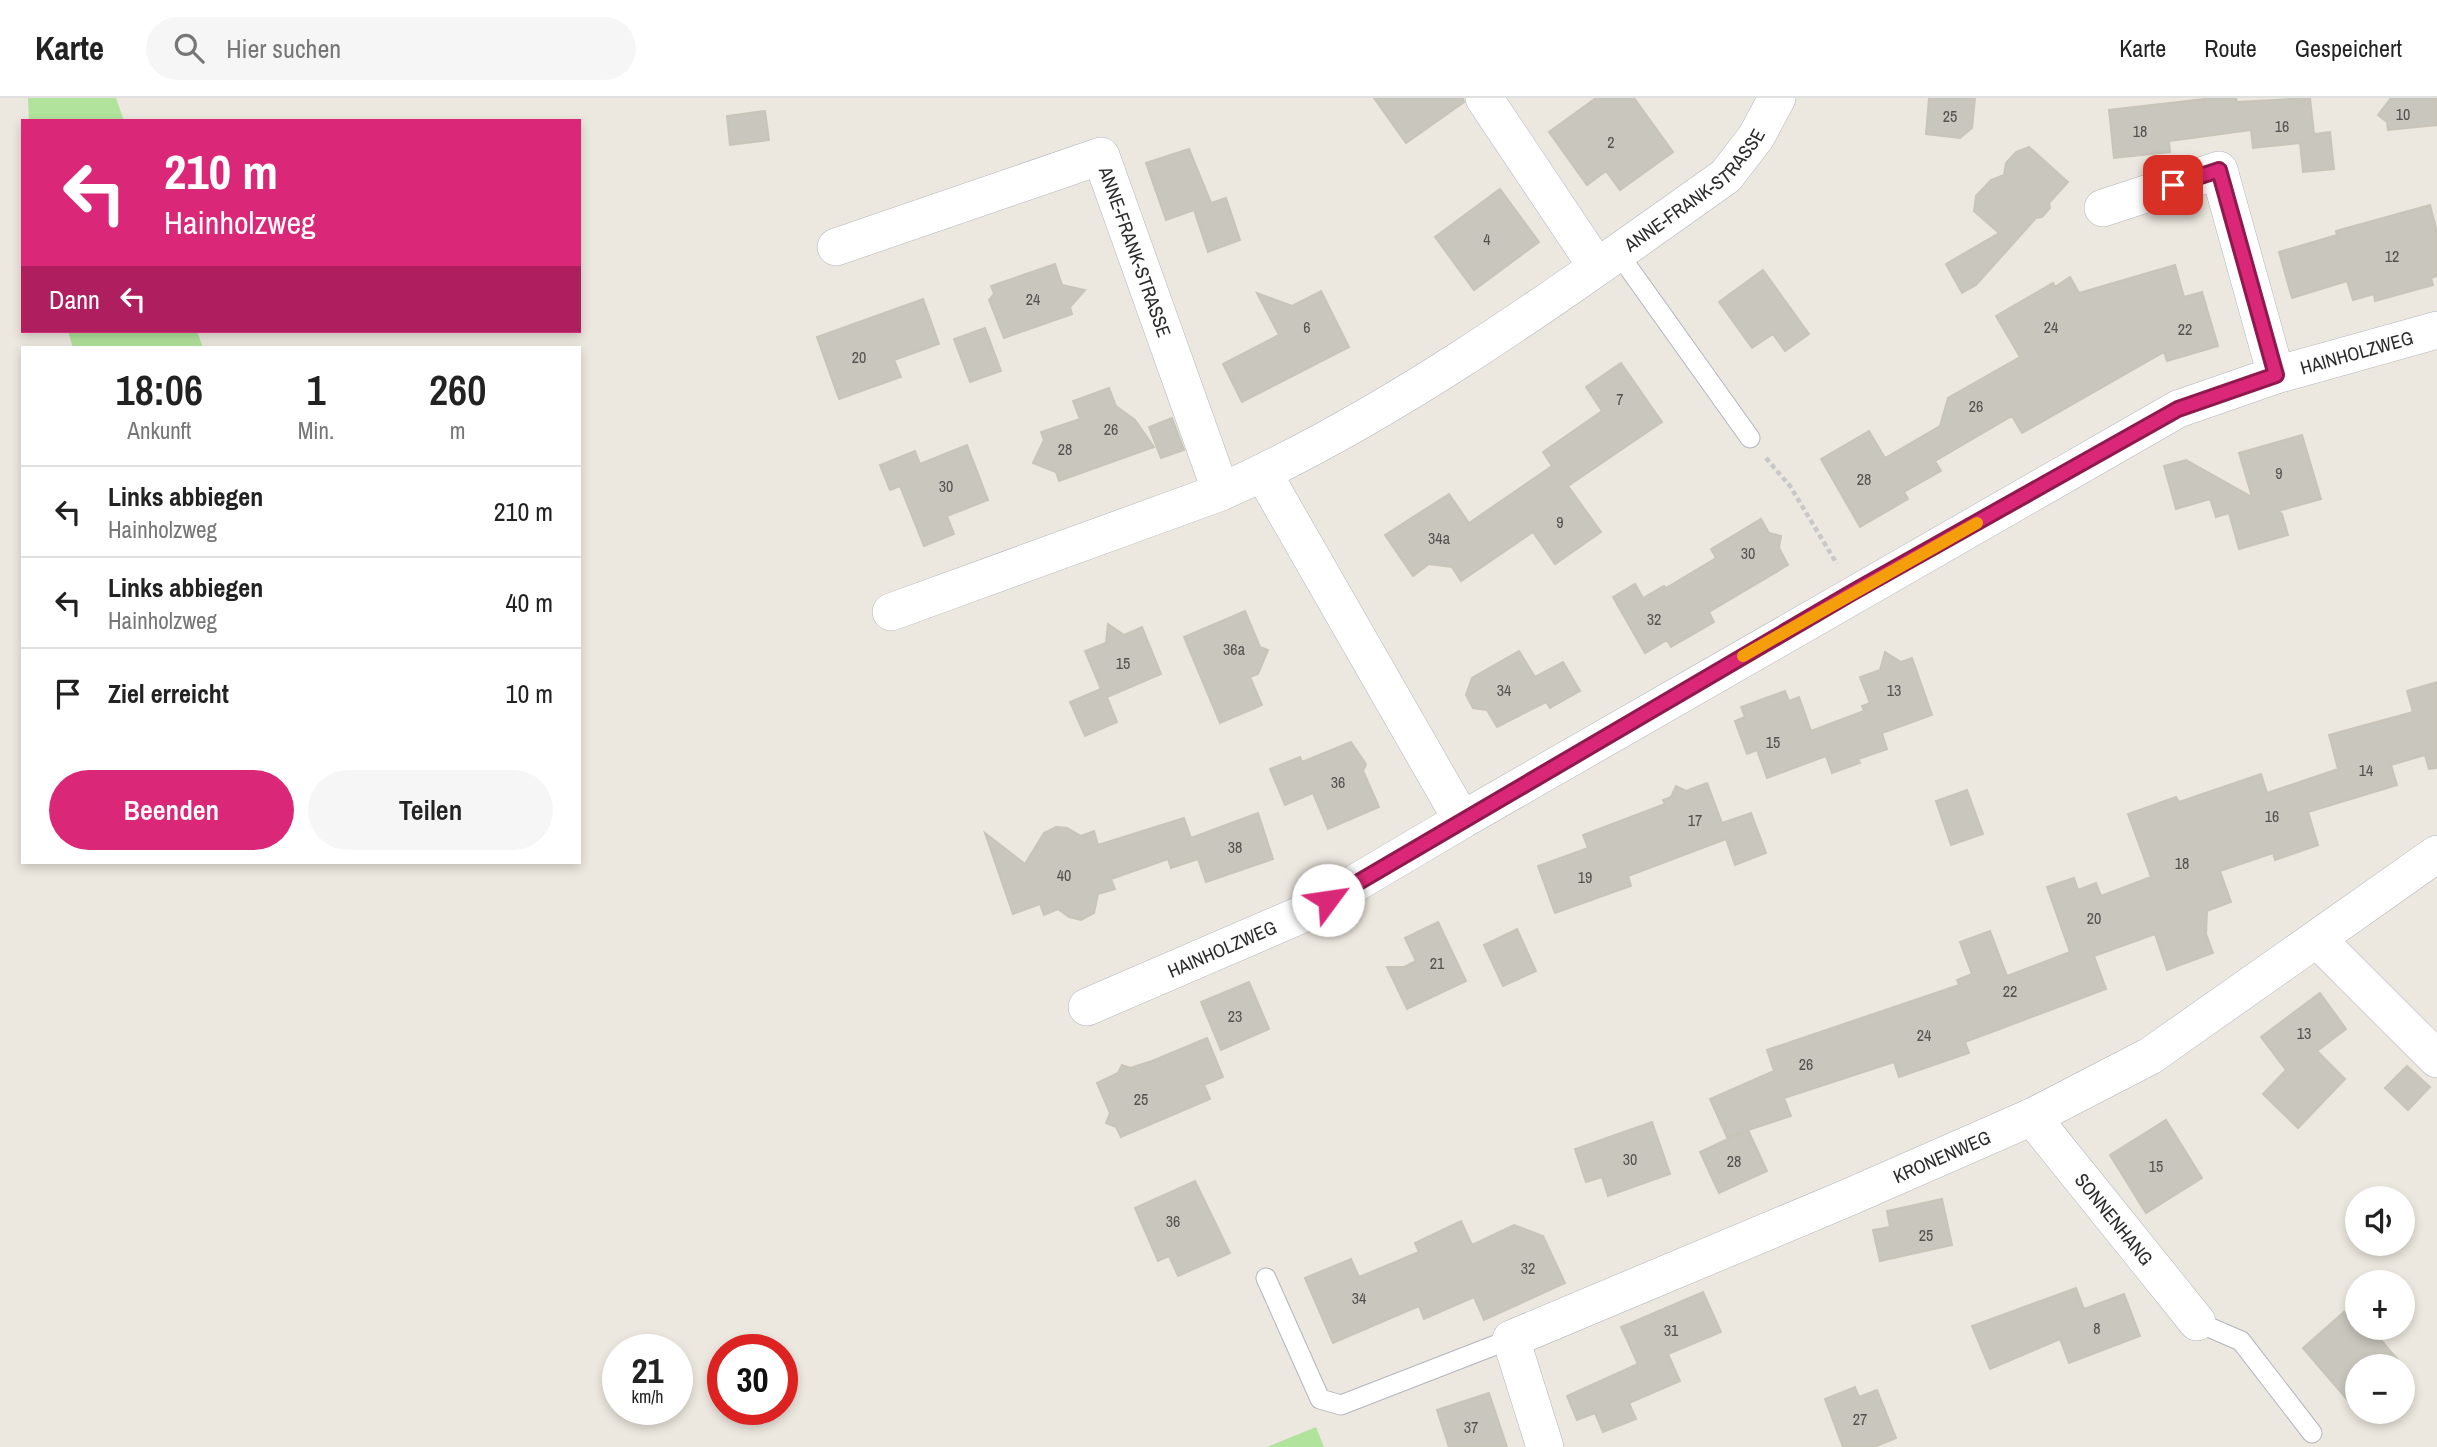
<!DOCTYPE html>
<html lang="de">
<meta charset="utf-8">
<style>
body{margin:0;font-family:"Archivo Narrow",sans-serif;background:#f6f6f6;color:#222;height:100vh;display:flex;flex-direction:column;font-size:26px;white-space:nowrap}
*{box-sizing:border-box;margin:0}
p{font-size:23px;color:#767676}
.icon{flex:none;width:38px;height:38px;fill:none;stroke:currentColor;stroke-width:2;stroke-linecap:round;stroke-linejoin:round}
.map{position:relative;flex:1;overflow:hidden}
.drawer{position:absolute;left:21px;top:248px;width:560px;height:518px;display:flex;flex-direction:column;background:#fff;border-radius:0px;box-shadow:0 4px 10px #0003}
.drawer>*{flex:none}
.top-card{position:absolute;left:21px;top:21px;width:560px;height:214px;border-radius:0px;box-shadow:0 4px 10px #0003;background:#db2777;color:#fff;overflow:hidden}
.controls{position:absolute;left:2345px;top:1088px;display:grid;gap:14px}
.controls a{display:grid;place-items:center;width:70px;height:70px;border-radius:50%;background:#fff;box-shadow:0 4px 10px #0003;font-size:35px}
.speed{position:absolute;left:602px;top:1236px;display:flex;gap:14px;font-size:35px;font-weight:700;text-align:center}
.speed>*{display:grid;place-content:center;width:91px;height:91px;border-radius:50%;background:#fff;box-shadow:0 4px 10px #0003;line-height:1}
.speed small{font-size:18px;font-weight:400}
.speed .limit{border:10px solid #d22;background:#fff;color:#111}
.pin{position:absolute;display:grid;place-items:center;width:60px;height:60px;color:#fff;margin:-30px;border-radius:14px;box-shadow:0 4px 10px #0006}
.me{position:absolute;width:77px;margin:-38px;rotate:59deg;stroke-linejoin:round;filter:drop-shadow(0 0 5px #0008)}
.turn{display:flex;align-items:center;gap:24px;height:147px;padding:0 28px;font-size:32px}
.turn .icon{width:91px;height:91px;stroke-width:2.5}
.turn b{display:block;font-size:49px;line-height:60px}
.then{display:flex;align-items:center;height:66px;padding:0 28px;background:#0003;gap:14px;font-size:26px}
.eta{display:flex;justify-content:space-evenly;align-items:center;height:119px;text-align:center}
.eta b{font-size:42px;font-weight:600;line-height:49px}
.cta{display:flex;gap:14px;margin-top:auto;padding:14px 28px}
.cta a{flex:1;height:80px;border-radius:42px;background:#db2777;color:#fff;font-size:28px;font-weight:600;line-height:80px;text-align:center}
.cta a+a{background:#f6f6f6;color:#222}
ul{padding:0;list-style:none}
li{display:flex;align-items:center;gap:21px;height:91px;padding:0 28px;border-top:2px solid #e0e0e0}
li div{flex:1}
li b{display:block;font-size:26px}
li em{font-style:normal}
header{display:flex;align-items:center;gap:42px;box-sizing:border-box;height:98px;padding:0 35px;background:#fff;border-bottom:2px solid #e0e0e0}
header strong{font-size:33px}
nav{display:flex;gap:38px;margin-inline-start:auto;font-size:24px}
.search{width:490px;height:63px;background:#f6f6f6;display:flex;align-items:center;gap:18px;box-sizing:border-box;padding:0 24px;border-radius:38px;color:#767676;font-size:26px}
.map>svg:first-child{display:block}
.green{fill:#b1e39c}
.building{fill:#c9c6bd;stroke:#c9c4b8;stroke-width:2}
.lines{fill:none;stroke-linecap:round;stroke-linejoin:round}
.lane-casing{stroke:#b2b4bf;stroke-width:21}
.street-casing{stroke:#b2b4bf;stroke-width:38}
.path{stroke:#c8c8c8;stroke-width:4.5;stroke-dasharray:5 3.5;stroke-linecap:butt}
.lane{stroke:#fff;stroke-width:19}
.street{stroke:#fff;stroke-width:37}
.route-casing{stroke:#8e194d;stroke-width:18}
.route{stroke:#db2777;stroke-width:12}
.slow{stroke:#f59e0b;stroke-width:12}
.labels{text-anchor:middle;stroke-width:5;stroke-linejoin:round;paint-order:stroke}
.number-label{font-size:16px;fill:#535250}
.street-label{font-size:19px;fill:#2c2c2c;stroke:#fff}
</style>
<header>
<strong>Karte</strong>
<div class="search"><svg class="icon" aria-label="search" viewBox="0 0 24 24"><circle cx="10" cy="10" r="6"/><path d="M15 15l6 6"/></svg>Hier suchen</div>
<nav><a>Karte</a><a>Route</a><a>Gespeichert</a></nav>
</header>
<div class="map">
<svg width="2437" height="1349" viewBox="0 0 2437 1349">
<rect width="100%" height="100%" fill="#ede8df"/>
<path class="green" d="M 28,0 L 116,0 L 124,23 L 29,23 Z
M 68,233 L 197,233 L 203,250 L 73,250 Z
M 1316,1329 L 1324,1349 L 1267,1349 Z"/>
<path class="building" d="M 1374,0 L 1463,0 L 1464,4 L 1406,45 Z
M 1596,0 L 1634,0 L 1673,54 L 1620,92 L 1606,73 L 1587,87 L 1549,34 Z
M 1929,0 L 1975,0 L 1972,30 L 1960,40 L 1926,36 Z
M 2213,0 L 2236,0 L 2237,4 L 2310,0 L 2314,36 L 2330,34 L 2334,71 L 2303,74 L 2300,45 L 2253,50 L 2251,32 L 2169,43 L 2170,54 L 2114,60 L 2109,12 Z
M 2391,0 L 2437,0 L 2437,27 L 2388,32 L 2387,24 L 2378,17 Z
M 765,13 L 769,42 L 730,47 L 727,18 Z
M 2029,49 L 2068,84 L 2049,105 L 2050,110 L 2042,119 L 2036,120 L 1976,187 L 1962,195 L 1946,166 L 1999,135 L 1974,113 L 1976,98 L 1991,82 L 2004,77 L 2006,65 L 2016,54 Z
M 1189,51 L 1211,105 L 1226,100 L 1240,142 L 1208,154 L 1194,112 L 1166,122 L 1146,65 Z
M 1500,91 L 1539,144 L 1474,192 L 1435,139 Z
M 2430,107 L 2437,134 L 2437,178 L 2431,180 L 2433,187 L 2375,203 L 2374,196 L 2353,202 L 2347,183 L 2292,200 L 2279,154 L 2337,137 L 2336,133 Z
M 1055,166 L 1062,187 L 1085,192 L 1070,209 L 1072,216 L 1004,240 L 989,202 L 994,196 L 991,188 Z
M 2175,167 L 2184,199 L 2202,194 L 2218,248 L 2167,263 L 2164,254 L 2022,335 L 2012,318 L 1935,363 L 1941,373 L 1904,394 L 1908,401 L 1860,429 L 1821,361 L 1869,333 L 1885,360 L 1940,328 L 1948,300 L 2020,259 L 1996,218 L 2053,185 L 2055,189 L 2070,179 L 2079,195 Z
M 1763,172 L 1809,236 L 1785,253 L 1773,236 L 1752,250 L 1719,204 Z
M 1321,193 L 1349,249 L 1242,304 L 1223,266 L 1279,237 L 1257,195 L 1292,208 Z
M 923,201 L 939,246 L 894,262 L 901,279 L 839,301 L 817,239 Z
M 985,230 L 1001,273 L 970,284 L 954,241 Z
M 1621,265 L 1662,324 L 1568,388 L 1601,434 L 1555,466 L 1533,434 L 1461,483 L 1452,469 L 1429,466 L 1413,478 L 1385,437 L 1449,396 L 1469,425 L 1552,368 L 1543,354 L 1602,313 L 1586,289 Z
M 1109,290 L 1116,308 L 1135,322 L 1154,349 L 1059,383 L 1056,374 L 1033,365 L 1044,342 L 1041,334 L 1080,321 L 1073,303 Z
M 1172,320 L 1184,352 L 1161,360 L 1149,329 Z
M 2302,337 L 2321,401 L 2278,413 L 2282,416 L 2288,437 L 2239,451 L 2229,415 L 2216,419 L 2210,401 L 2176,411 L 2164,368 L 2186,362 L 2252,399 L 2239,355 Z
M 967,347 L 988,402 L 947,418 L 954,436 L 924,448 L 900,388 L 890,392 L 880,367 L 915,353 L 920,366 Z
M 1761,421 L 1769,435 L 1781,438 L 1779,450 L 1788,467 L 1709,514 L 1714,524 L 1671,549 L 1667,542 L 1645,555 L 1613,499 L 1635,486 L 1643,500 L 1664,488 L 1666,490 L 1716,460 L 1711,451 Z
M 1245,513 L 1260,549 L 1268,552 L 1258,576 L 1250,579 L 1262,607 L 1220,625 L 1184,539 Z
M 1108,526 L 1124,537 L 1142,529 L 1161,576 L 1107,599 L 1117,624 L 1085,638 L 1070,604 L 1101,591 L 1085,553 L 1106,545 Z
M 1519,553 L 1535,579 L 1563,564 L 1580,593 L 1550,610 L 1546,604 L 1497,629 L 1487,612 L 1473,610 L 1466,597 L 1472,580 Z
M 1885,554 L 1901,564 L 1912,560 L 1932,617 L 1882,635 L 1887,651 L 1858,661 L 1860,665 L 1832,675 L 1826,658 L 1767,680 L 1757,652 L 1747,656 L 1735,623 L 1745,619 L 1741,609 L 1785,593 L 1789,603 L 1799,599 L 1811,633 L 1864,613 L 1862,608 L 1870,605 L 1860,579 L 1880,572 Z
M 2437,584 L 2437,670 L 2429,671 L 2425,657 L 2391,667 L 2397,687 L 2308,714 L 2318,747 L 2275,762 L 2273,755 L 2220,773 L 2231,804 L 2207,813 L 2206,836 L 2213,855 L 2167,872 L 2155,836 L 2094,858 L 2106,891 L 1965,944 L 1969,955 L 1899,979 L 1894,964 L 1784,1000 L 1791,1018 L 1748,1032 L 1767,1073 L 1719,1095 L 1700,1054 L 1743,1034 L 1727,1039 L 1710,1001 L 1774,973 L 1767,952 L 1959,887 L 1957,882 L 1972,876 L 1960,844 L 1990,833 L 2007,878 L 2070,854 L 2047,789 L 2074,780 L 2078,792 L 2096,785 L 2101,798 L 2151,779 L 2128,716 L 2176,699 L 2179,704 L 2261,676 L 2267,695 L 2338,671 L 2329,637 L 2413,614 L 2407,593 Z
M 1351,644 L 1366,666 L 1363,673 L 1379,709 L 1328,731 L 1313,695 L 1285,707 L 1270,671 L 1300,659 L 1302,664 Z
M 1707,685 L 1722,725 L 1751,715 L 1766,755 L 1735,767 L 1726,741 L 1628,778 L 1631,788 L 1555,815 L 1538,768 L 1588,750 L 1583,737 L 1665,706 L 1663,702 L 1671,699 L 1676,688 L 1686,693 Z
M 1967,692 L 1983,736 L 1951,747 L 1936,703 Z
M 1258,715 L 1273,761 L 1206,784 L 1198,761 L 1171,770 L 1168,761 L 1111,781 L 1115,791 L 1098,796 L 1094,815 L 1081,822 L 1069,819 L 1058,811 L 1044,817 L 1040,806 L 1013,816 L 985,735 L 1025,766 L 1044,735 L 1056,729 L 1067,730 L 1081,738 L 1094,733 L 1098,747 L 1184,720 L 1191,740 Z
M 1438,824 L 1466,883 L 1407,911 L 1387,869 L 1404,869 L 1416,863 L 1405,840 Z
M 1517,831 L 1536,873 L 1503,888 L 1484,847 Z
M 1249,884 L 1269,931 L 1221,952 L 1201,904 Z
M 2320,895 L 2346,931 L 2317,953 L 2345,981 L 2298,1030 L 2263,996 L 2286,972 L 2261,939 Z
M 1207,940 L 1223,979 L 1204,987 L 1210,1001 L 1121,1039 L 1116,1029 L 1106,1025 L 1110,1015 L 1097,985 L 1118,975 L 1122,967 L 1130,970 L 1152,963 Z
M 2407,968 L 2430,989 L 2408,1012 L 2385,990 Z
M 2166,1022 L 2202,1080 L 2146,1115 L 2110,1057 Z
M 1652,1024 L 1670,1076 L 1608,1098 L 1602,1079 L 1586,1084 L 1575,1051 Z
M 1195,1083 L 1230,1155 L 1178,1178 L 1169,1158 L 1158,1163 L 1135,1110 Z
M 1942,1101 L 1952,1147 L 1880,1163 L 1873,1132 L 1890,1129 L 1887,1113 Z
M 1461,1123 L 1472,1147 L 1514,1127 L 1543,1138 L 1565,1185 L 1484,1222 L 1474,1199 L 1424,1221 L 1419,1208 L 1333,1245 L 1305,1180 L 1351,1161 L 1359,1179 L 1419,1154 L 1415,1145 Z
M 2076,1190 L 2084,1211 L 2124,1196 L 2140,1238 L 2069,1265 L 2060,1241 L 1990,1271 L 1972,1228 Z
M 1703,1194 L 1721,1234 L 1668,1256 L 1680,1283 L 1629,1305 L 1636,1321 L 1603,1334 L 1595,1315 L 1577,1322 L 1567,1298 L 1638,1266 L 1621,1229 Z
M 2344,1214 L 2368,1242 L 2376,1236 L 2404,1269 L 2357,1269 L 2357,1313 L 2303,1250 Z
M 1855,1289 L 1859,1299 L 1877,1292 L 1896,1340 L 1874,1349 L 1843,1349 L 1825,1301 Z
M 1489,1295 L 1507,1349 L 1449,1349 L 1437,1312 Z"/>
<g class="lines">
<defs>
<path id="lane" d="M 1618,155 L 1750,340
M 1266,1180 L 1320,1301 L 1341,1307 L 1511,1241
M 2197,1224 L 2241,1243 L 2312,1335"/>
<g id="street">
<path d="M 1484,0 L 1597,169"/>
<path d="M 2103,110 L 2219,72 L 2276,277"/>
<path id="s1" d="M 836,149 L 1101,58 L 1221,394"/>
<path id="s2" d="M 891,514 L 1221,394 C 1401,313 1565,192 1726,78 L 1756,39 L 1777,0"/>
<path id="s3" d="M 1462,722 L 2178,311 L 2276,277 L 2437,232"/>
<path d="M 2317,841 L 2437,961"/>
<path id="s4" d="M 1087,909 L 1305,815 L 1462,722 L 1263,375"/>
<path id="s5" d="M 2032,1019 L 2197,1224"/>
<path id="s6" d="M 1545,1349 L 1511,1241 L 1847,1100 L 2032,1019 L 2150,958 L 2437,756"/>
</g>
</defs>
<use href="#lane" class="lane-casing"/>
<use href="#street" class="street-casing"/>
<path class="path" d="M 1766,360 L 1790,388 L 1837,466"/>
<use href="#lane" class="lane"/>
<use href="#street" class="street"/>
</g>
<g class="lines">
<defs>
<path id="route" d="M 1328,802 L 1853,494 L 2178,311 L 2276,277 L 2219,72 L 2173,87"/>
</defs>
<use href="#route" class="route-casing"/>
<use href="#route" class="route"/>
<path class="slow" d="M 1743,558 L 1977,425"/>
</g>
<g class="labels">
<g class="number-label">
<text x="2403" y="22">10</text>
<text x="1950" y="24">25</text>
<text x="2282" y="34">16</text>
<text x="2140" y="39">18</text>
<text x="1611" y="50">2</text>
<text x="1487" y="147">4</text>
<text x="2392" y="164">12</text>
<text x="1033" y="207">24</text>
<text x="1307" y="235">6</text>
<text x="2051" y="235">24</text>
<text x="2185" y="237">22</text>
<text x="859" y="265">20</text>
<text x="1620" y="307">7</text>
<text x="1976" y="314">26</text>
<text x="1111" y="337">26</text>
<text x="1065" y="357">28</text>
<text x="2279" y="381">9</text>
<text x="1864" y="387">28</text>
<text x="946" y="394">30</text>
<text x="1560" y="430">9</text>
<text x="1439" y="446">34a</text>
<text x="1748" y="461">30</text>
<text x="1654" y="527">32</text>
<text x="1234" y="557">36a</text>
<text x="1123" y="571">15</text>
<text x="1504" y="598">34</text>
<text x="1894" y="598">13</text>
<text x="1773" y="650">15</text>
<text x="2366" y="678">14</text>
<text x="1338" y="690">36</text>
<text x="2272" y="724">16</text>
<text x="1695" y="728">17</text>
<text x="1235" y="755">38</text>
<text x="2182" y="771">18</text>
<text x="1064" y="783">40</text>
<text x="1585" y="785">19</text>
<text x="2094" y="826">20</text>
<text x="1437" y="871">21</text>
<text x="2010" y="899">22</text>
<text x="1235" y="924">23</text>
<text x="2304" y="941">13</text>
<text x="1924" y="943">24</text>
<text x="1806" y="972">26</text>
<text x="1141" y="1007">25</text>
<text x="1630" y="1067">30</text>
<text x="1734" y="1069">28</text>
<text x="2156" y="1074">15</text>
<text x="1173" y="1129">36</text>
<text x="1926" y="1143">25</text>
<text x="1528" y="1176">32</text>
<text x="1359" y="1206">34</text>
<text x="2097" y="1236">8</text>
<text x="1671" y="1238">31</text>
<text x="1860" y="1327">27</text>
<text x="1471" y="1335">37</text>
</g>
<g class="street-label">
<text dy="7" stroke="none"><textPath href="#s2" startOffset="915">ANNE-FRANK-STRASSE</textPath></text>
<text dy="7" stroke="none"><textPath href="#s1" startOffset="382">ANNE-FRANK-STRASSE</textPath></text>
<text dy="7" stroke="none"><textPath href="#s3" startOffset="1013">HAINHOLZWEG</textPath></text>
<text dy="7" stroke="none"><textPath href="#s4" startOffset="147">HAINHOLZWEG</textPath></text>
<text dy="7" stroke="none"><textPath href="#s6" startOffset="581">KRONENWEG</textPath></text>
<text dy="7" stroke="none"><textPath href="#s5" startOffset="131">SONNENHANG</textPath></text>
</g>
</g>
</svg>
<div class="controls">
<a><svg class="icon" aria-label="sound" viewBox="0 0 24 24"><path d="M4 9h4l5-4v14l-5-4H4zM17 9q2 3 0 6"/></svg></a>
<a>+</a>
<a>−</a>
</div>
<div class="speed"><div>21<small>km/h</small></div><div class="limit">30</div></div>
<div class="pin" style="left:2173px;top:87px;background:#d93025"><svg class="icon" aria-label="arrive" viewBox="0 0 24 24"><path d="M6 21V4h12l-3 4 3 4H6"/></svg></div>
<svg class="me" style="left:1328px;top:802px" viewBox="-20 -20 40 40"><circle r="19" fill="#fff"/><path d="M0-13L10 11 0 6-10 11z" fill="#db2777"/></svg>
<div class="top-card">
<div class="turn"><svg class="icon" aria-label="left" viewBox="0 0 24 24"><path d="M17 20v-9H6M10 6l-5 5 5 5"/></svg><div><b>210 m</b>Hainholzweg</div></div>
<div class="then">Dann<svg class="icon" aria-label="left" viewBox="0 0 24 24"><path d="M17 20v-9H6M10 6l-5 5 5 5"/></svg></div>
</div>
<section class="drawer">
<div class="eta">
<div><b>18:06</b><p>Ankunft</p></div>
<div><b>1</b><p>Min.</p></div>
<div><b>260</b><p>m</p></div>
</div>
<ul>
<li><svg class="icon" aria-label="left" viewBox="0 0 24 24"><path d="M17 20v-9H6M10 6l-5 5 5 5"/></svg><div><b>Links abbiegen</b><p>Hainholzweg</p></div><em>210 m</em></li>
<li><svg class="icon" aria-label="left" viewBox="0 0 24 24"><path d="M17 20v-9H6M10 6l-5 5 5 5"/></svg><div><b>Links abbiegen</b><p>Hainholzweg</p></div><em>40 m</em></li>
<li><svg class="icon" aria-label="arrive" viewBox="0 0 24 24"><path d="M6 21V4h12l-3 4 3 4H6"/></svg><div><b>Ziel erreicht</b></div><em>10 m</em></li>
</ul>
<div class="cta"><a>Beenden</a><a>Teilen</a></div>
</section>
</div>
